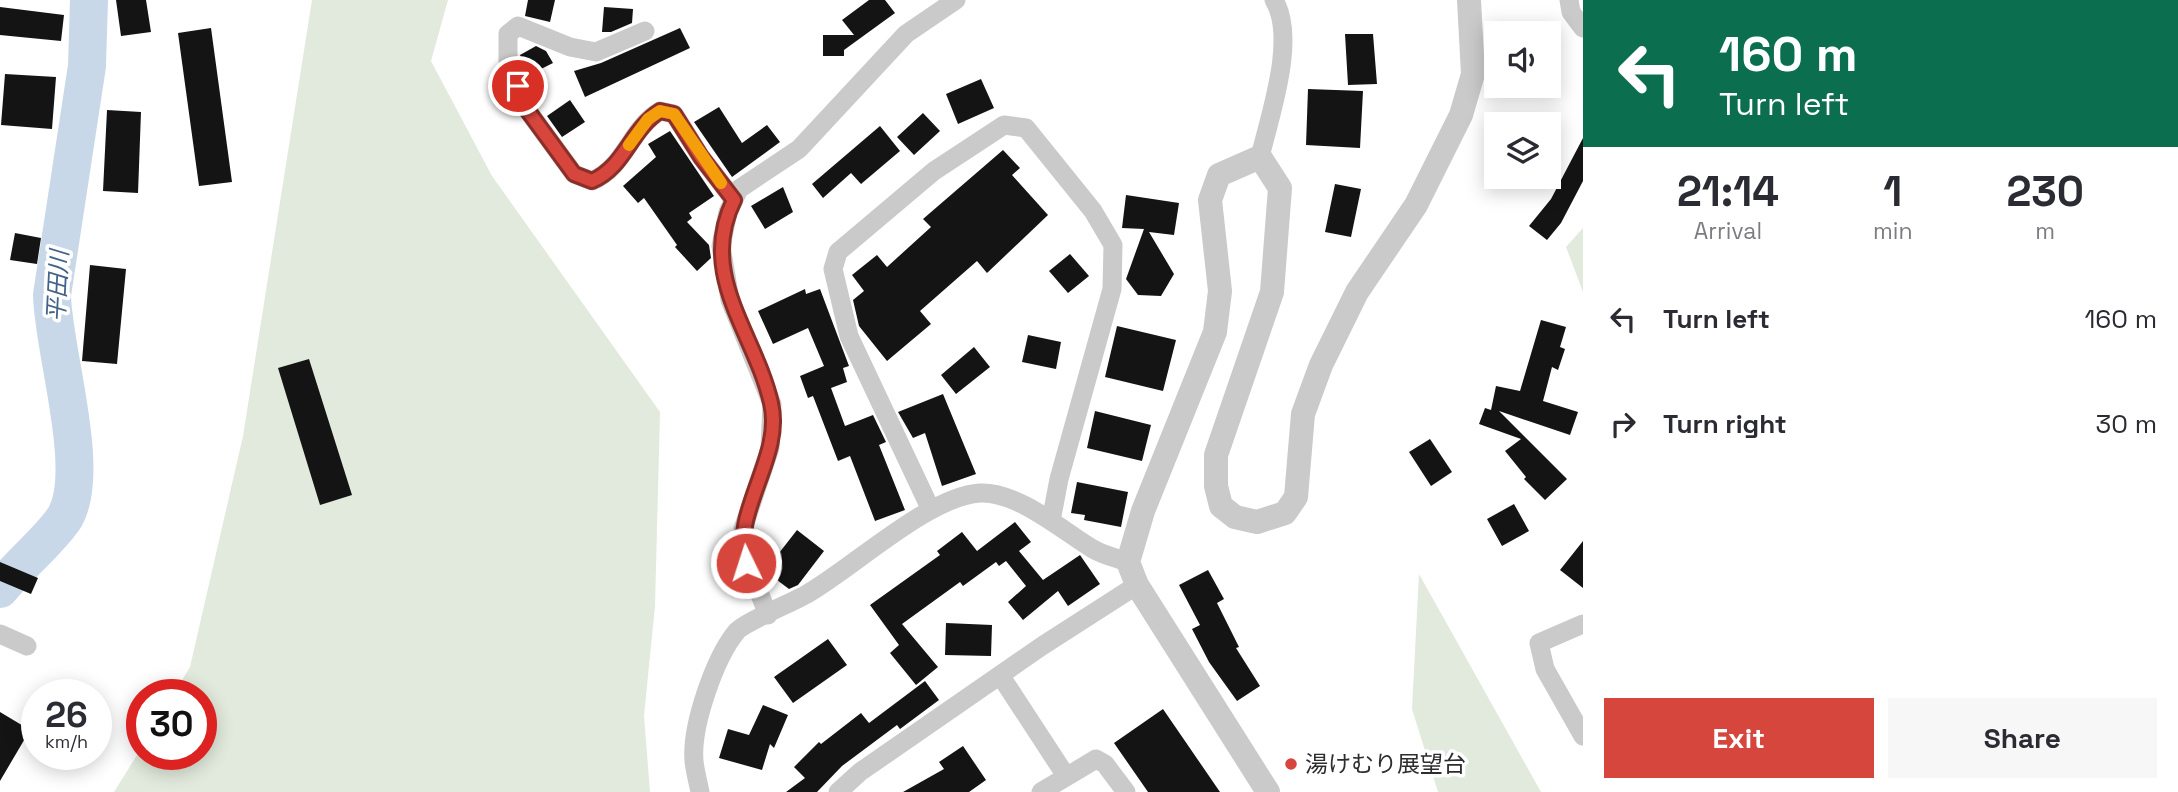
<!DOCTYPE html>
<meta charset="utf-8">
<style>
body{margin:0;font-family:"Space Grotesk","Noto Sans JP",sans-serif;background:#f7f7f7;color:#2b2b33;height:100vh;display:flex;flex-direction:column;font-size:26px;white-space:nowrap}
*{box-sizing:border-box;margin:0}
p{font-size:23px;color:#7c7c81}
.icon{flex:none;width:38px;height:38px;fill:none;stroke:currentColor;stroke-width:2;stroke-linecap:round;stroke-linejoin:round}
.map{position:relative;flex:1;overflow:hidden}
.side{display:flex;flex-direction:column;background:#fff;width:595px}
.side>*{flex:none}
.top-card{background:#0b6e4f;color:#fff;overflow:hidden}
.tools{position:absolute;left:1484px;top:21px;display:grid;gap:14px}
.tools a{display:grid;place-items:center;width:77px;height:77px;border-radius:0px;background:#fff;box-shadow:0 4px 18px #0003;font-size:35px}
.speed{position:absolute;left:21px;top:679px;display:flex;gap:14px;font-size:35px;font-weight:700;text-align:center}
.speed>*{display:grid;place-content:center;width:91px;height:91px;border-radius:50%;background:#fff;box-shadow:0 4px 18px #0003;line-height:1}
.speed small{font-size:18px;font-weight:400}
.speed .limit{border:10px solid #d22;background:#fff;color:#111}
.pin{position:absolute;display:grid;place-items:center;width:60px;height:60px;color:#fff;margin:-30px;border:4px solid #fff;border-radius:50%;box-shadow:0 2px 7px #0007}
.me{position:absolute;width:77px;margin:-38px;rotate:356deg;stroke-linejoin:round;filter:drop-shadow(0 0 5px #0008)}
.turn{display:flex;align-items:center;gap:24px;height:147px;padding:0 21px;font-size:32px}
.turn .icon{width:91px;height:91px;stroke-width:2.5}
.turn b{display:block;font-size:49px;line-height:60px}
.eta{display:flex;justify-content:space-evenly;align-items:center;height:119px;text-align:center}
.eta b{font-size:42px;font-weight:800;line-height:49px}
.action{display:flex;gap:14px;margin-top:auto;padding:14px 21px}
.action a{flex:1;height:80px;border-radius:0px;background:#d7463d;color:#fff;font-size:28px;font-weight:800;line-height:80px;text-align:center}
.action a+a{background:#f7f7f7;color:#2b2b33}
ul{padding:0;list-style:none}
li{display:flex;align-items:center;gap:21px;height:105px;padding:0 21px}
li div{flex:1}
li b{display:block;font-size:26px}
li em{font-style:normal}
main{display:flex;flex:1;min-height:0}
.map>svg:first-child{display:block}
.green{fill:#e1eadc}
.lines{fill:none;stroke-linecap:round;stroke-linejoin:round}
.river{stroke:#c9d8e8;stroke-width:38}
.building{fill:#141414}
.minor{stroke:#cacaca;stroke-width:19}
.tertiary{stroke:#cacaca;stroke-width:24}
.route-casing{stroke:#8c2e28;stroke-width:18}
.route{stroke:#d7463d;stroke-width:12}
.slow{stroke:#f59e0b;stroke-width:12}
.poi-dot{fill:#d7463d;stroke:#fff;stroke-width:2.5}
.labels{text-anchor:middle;stroke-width:7;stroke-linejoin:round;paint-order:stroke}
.poi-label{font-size:23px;fill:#2d2d2d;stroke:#fff;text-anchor:start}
.water-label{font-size:24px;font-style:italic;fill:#426488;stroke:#fff}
</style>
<main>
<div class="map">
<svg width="1583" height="792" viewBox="0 0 1583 792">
<rect width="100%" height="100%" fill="#fff"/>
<path class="green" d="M 312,0 L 448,0 L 431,61 L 492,176 L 660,412 L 655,606 L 644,716 L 650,792 L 114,792 L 142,747 L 142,754 L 201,754 L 201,695 L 173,695 L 190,667 L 243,436 Z
M 1583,228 L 1583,292 L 1566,247 Z
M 1419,574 L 1541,792 L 1438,792 L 1412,709 Z"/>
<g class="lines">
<path class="river" d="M 0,589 C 17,567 52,538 65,517 C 92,470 53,351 52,295 L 87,66 L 89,0"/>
</g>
<path class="building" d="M 116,0 L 146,0 L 151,32 L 121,36 Z
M 528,0 L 555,0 L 550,22 L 525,16 Z
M 869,0 L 885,0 L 895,13 L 844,50 L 844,56 L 823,56 L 823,35 L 854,35 L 842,20 Z
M 0,7 L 64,15 L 61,41 L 0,35 Z
M 604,7 L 633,9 L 632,23 L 611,32 L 602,32 Z
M 211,28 L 232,182 L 199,186 L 178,33 Z
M 680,28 L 690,48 L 585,97 L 574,71 L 601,63 Z
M 1345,34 L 1373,34 L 1377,84 L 1348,85 Z
M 536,46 L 546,51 L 553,63 L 527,76 L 520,55 Z
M 5,74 L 56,77 L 52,129 L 1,125 Z
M 981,79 L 994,108 L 958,124 L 946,94 Z
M 1308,89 L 1363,91 L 1360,148 L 1306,145 Z
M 570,100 L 585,122 L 562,137 L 547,116 Z
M 719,107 L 742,143 L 767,125 L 780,142 L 732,177 L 694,122 Z
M 107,110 L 141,112 L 138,193 L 103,191 Z
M 923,113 L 940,131 L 914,155 L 897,137 Z
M 880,126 L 900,151 L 861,184 L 851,173 L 823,198 L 812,184 Z
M 670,131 L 714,196 L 689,213 L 692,218 L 687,222 L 709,245 L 711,258 L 697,271 L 675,247 L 677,245 L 644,198 L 638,203 L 623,186 L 656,157 L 648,144 Z
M 1583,138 L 1583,181 L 1561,223 L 1547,240 L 1529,226 L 1551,199 Z
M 1003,150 L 1020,168 L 1012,175 L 1048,215 L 987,273 L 977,261 L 920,311 L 931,324 L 887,361 L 859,326 L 853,300 L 864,291 L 852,275 L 877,255 L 887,267 L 931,227 L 923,219 Z
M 1335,184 L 1361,189 L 1351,237 L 1325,232 Z
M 783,187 L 793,212 L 765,229 L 751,206 Z
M 1126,195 L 1179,203 L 1174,235 L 1149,232 L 1174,274 L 1161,296 L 1138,295 L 1126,279 L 1144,229 L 1122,228 Z
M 15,233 L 41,238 L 37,264 L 10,260 Z
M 1070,254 L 1089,276 L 1068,293 L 1049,271 Z
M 90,265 L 126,269 L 117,364 L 82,361 Z
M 805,289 L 806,294 L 820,289 L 849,366 L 843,368 L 847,382 L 831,388 L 845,426 L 873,415 L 886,442 L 879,445 L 905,510 L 875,521 L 850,456 L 838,461 L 813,396 L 808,398 L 800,376 L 824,366 L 808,328 L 773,344 L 758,311 Z
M 1541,320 L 1566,327 L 1560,347 L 1565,349 L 1558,370 L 1552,367 L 1543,401 L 1578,412 L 1570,435 L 1499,411 L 1567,479 L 1545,500 L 1524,479 L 1526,477 L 1505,451 L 1521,439 L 1479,424 L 1485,408 L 1491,410 L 1496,386 L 1520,391 Z
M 1117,326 L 1176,340 L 1163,391 L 1105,377 Z
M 1028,335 L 1061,342 L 1056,369 L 1022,362 Z
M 974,347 L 990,367 L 956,394 L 941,375 Z
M 309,359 L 352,495 L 320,505 L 278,368 Z
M 943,394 L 976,474 L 942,486 L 925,433 L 913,438 L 898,412 Z
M 1095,411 L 1151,425 L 1142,461 L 1087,448 Z
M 1430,439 L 1452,472 L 1431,486 L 1409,452 Z
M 1077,482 L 1128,492 L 1121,527 L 1084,520 L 1085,515 L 1071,513 Z
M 1514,504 L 1529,531 L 1502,546 L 1487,519 Z
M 1015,522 L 1031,542 L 1019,551 L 1043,580 L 1080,555 L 1100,584 L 1068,606 L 1058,591 L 1023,620 L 1008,602 L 1026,586 L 1006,561 L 999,566 L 996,562 L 963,586 L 960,582 L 902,624 L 938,667 L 916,685 L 890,653 L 899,645 L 870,605 L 940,555 L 937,551 L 962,532 L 977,551 Z
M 797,530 L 824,551 L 798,585 L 789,589 L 765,571 Z
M 1583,541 L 1583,588 L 1560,570 Z
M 0,562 L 38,578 L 31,594 L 0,581 Z
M 1208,570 L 1224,599 L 1217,603 L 1239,647 L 1236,648 L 1260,686 L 1237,701 L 1209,662 L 1192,629 L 1200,625 L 1179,585 Z
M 946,623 L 992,625 L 991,656 L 945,655 Z
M 828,639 L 847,665 L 793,703 L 774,677 Z
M 925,681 L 939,700 L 900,729 L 897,725 L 842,766 L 817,792 L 786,792 L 805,778 L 794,767 L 819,742 L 821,744 L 861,713 L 869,723 Z
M 763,705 L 788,715 L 774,748 L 770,744 L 762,770 L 719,758 L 728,729 L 749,735 Z
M 1163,709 L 1220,792 L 1148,792 L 1114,743 Z
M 0,712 L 30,730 L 0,781 Z
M 963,746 L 986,780 L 969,792 L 903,792 L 944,769 L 939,762 Z"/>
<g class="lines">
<path class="minor" d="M 1569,0 L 1571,12 L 1583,28
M 645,31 L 596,52 L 570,47 L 518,26 L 508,34 L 508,61 L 528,111 L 574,174 L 592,181 C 625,167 630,129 660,111 L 674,114 L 701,157 L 734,200
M 1260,157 C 1270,115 1297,38 1274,0
M 931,510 L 849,336 L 833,269 L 838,252 L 934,171 L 1004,125 L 1026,128 L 1093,211 L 1113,245 L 1112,289 L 1059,479 L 1051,521
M 768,615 L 742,549 L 743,529 L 770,448 L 772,404 L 730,300 L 721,246 L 728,212 L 739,189 L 799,149 L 906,34 L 956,0
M 1583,624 L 1539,643 L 1545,669 L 1583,736
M 0,634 L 27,646
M 1000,675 L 1066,776
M 700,792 C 698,782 695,771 694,761 C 691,726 715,657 737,631 C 745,622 793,602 807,594 C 854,567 929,496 980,493 C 1017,491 1063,531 1093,549 C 1103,555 1116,558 1128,562
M 838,792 L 860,772 L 1042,646 L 1137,585
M 1041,792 L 1096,759 L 1105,764 L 1126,792"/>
<path class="tertiary" d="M 1268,792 L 1137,585 L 1128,562 L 1143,511 L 1215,332 L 1220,291 L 1210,200 L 1219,175 L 1260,157 L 1280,188 L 1272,292 L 1216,455 L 1216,486 L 1221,506 L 1235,517 L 1257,522 L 1285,513 L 1296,497 L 1303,414 L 1321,365 L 1357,292 L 1416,205 L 1461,115 L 1473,74 L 1469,0"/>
</g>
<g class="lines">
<defs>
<path id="route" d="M 518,86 L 528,111 L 574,174 L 592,181 C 625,167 630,130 660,111 L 674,114 L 701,157 L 734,200 C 697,275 755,333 771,403 C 784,457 731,511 746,563"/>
</defs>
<use href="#route" class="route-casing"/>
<use href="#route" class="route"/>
<path class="slow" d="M 629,145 L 648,119 L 660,111 L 674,114 L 721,183"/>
</g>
<circle class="poi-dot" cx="1291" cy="764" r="7"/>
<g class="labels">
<g class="poi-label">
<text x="1305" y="772">湯けむり展望台</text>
</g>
<g class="water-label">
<text transform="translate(58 286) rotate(-87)" y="8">平田川</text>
</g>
</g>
</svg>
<div class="tools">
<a><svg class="icon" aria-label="sound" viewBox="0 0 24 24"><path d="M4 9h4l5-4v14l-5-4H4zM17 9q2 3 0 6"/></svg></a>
<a><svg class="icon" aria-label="layers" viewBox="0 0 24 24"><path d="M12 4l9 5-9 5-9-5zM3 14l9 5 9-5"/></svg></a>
</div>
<div class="speed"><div>26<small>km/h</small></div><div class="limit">30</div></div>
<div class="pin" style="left:518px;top:86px;background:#d93025"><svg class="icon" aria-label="arrive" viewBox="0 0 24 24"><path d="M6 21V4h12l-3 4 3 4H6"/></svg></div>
<svg class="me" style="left:746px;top:563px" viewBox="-20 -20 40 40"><circle r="17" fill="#d7463d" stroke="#fff" stroke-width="3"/><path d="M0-11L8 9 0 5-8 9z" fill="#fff"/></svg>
</div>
<section class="side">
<div class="top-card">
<div class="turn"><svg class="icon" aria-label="left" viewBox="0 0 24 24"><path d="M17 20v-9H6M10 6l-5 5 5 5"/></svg><div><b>160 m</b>Turn left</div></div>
</div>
<div class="eta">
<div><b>21:14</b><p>Arrival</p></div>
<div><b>1</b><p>min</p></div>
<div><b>230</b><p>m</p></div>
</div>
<ul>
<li><svg class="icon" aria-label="left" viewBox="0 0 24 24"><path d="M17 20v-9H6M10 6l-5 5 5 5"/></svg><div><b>Turn left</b></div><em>160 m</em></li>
<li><svg class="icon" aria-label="right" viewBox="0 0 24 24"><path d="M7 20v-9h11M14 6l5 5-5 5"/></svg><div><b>Turn right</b></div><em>30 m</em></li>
</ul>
<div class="action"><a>Exit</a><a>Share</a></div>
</section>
</main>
